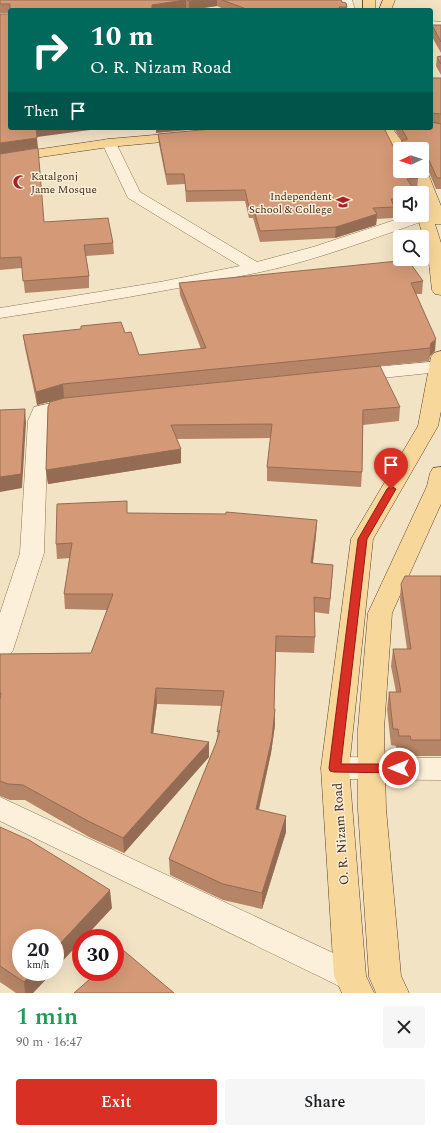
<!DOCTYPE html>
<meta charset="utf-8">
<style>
body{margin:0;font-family:Spectral,serif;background:#f6f6f6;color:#202124;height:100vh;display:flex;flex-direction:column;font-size:15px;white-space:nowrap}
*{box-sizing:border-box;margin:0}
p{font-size:13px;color:#757577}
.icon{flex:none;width:22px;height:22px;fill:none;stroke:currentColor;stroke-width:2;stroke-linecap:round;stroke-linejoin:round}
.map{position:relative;height:993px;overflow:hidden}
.details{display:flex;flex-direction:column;background:#fff;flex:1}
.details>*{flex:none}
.hud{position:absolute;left:8px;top:8px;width:425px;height:122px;border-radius:4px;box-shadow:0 4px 16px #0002;background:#00695c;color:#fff;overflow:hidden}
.needle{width:26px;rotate:266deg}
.fabs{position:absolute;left:393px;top:142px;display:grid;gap:8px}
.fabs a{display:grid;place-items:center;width:36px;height:36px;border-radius:4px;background:#fff;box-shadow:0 4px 16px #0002;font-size:20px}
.speed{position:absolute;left:12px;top:929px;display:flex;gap:8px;font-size:20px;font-weight:700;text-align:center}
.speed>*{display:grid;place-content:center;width:52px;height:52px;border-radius:50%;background:#fff;box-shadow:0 4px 16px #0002;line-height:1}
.speed small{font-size:10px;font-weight:400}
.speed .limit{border:6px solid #d22;background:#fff;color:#111}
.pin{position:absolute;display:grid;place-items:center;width:34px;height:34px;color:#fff;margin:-41px -17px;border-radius:50% 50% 50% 0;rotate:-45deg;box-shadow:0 0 4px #0007}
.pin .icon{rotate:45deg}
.me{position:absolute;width:44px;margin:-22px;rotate:270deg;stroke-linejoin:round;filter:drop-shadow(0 0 3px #0008)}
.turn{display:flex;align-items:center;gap:14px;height:84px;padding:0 16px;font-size:18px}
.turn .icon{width:52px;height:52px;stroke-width:2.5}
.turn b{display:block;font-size:28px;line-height:34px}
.then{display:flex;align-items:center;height:38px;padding:0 16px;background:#0003;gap:8px;font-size:15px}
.round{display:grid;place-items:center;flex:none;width:42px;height:42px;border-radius:4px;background:#f6f6f6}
.head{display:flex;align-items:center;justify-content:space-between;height:68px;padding:0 16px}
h1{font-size:24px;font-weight:600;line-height:30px;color:#1e9e55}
.action{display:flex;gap:8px;margin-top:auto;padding:8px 16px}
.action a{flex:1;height:46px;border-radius:4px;background:#d93025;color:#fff;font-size:16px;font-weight:600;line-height:46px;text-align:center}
.action a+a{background:#f6f6f6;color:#202124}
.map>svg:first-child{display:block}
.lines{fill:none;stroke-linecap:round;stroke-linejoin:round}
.minor-casing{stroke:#907459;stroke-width:1}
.major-casing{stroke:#5e422d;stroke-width:1}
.minor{fill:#fcf0da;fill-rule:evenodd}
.major{fill:#f8d79a;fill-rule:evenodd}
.wall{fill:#b68466}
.shaded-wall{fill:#946c53}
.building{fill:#d49a77;stroke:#946c53}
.route{fill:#d93025;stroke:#8d1f18}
.labels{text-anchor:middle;stroke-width:3;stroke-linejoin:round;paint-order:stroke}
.far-poi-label{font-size:11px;fill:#3f2c1e;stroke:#f9edd6;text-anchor:start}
.street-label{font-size:13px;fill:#3f2c1e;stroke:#f9edd6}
</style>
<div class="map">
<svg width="441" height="993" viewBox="0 0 441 993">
<rect width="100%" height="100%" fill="#f3e3c5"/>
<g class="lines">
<defs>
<path id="minor" d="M 340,0 L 352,0 L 355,10 L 343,10 Z
M 431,21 L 441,22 L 441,30 L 431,29 Z
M 109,139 L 114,140 L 116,143 L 140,192 L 257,262 L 313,247 L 410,215 L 422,215 L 422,211 L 432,212 L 434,215 L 432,218 C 374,238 315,261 256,273 C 171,290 86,305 0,318 L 0,308 L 160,282 L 240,266 L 128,198 L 102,143 L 104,140 Z
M 441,361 L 441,371 L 439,372 L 353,381 L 346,379 L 343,375 L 346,371 L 353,369 Z
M 78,397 L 85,399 L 88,403 L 85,407 L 50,415 L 48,421 L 44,553 L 13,650 L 9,656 L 0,659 L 0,613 L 20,553 L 28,421 L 34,407 Z
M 335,757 L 441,758 L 441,780 L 335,779 L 325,775 L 321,768 L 325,761 Z
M 0,797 L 361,966 L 366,976 L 361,986 L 350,990 L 339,986 L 0,821 Z"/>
<path id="major" d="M 363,0 L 375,0 L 375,10 L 363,10 Z
M 383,0 L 395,0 L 391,10 L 379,10 Z
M 377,128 L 392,128 L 401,140 L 405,149 L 400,149 L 400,159 L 395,158 L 387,141 Z
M 189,132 L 194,133 L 196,136 L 194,139 L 109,147 L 0,163 L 0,155 L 109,139 Z
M 422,167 L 427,171 L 441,206 L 441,224 L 435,224 L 441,243 L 441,295 L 435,294 L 432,290 L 428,254 L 417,215 L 422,215 L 422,201 L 424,202 L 422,193 L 420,193 L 411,171 L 422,171 Z
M 441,351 L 441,411 L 438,426 L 373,539 L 349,768 L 366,976 L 374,993 L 342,993 L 334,976 L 321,768 L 351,539 L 418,426 L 431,357 L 434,353 Z
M 441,467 L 441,504 L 392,613 L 384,729 L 386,809 L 401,976 L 409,993 L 376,993 L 369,977 L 358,809 L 358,729 L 368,613 L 427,486 L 430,473 L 433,468 Z"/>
</defs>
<use href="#minor" class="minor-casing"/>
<use href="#major" class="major-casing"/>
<use href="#minor" class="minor"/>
<use href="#major" class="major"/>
</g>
<path class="wall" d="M 0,0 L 341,0 L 342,2 L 347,7 L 347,10 L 226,10 L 217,6 L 189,10 L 186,8 L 176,10 L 10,10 L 10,13 L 0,13 Z
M 432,25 L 441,25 L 441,53 L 431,35 Z
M 441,56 L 441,75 L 436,66 L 437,57 Z
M 431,78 L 441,78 L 441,189 L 436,189 L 428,170 L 422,166 L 422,149 L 402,142 L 394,128 L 431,128 Z
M 158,134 L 394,148 L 418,178 L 417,189 L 414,189 L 400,193 L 400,209 L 394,209 L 393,218 L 377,219 L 376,225 L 335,238 L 260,242 L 253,218 L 249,218 L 245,201 L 186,202 L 185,184 L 167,185 L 159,144 Z
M 0,154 L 44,222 L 113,243 L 114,254 L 86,256 L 89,276 L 89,288 L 25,293 L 22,268 L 0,270 Z
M 423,281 L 422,294 L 416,294 L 435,351 L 430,356 L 429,361 L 64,398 L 37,405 L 25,348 L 23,335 L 81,329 L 81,326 L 125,333 L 139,355 L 201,349 L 180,295 L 179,283 Z
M 48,407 L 400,407 L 399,421 L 363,425 L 362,472 L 361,487 L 267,481 L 267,467 L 271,438 L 177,439 L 181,463 L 48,484 L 46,470 Z
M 127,513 L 317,520 L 316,535 L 313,563 L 333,565 L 329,614 L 314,612 L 315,637 L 314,653 L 276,652 L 274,709 L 275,725 L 271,753 L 259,810 L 286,816 L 286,832 L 262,909 L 223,900 L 170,875 L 169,859 L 216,743 L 217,737 L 222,706 L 157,704 L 153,734 L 209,757 L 124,853 L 89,837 L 25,800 L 10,800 L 0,796 L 0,654 L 91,653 L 107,610 L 65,609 L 64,594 L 70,558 L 57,559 L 56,544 Z
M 441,576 L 441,756 L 409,756 L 408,753 L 397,752 L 396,746 L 391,745 L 387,709 L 389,692 L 396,692 L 391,666 L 393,649 L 407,649 L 400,600 L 401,584 Z
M 0,827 L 112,908 L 55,969 L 55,938 L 21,972 L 53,972 L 33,993 L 16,993 L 0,982 Z"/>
<path class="shaded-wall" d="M 186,0 L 186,8 L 176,10 L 152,10 L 152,5 Z
M 199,0 L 217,0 L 217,6 L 189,10 L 189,1 Z
M 36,128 L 105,128 L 37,137 Z
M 156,128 L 210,128 L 156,133 Z
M 37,138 L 38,148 L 0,154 L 0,143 Z
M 377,214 L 376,225 L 335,238 L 336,227 Z
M 436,339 L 435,351 L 430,356 L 429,361 L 431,343 Z
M 63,384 L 64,398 L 37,405 L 36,392 Z
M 25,409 L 26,423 L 22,488 L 0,492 L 0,477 Z
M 181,449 L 181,463 L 48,484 L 46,470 Z
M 317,520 L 316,535 L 311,578 L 311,563 Z
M 333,565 L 332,580 L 329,614 L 330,599 Z
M 156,688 L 157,704 L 151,749 L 151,733 Z
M 275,709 L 275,725 L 271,753 L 255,825 L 256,809 Z
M 209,742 L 209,757 L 124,853 L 123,838 Z
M 286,816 L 286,832 L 262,909 L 262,893 Z
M 110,890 L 112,908 L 84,938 L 81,938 L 81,941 L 55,969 L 55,949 Z
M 34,972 L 53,972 L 33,993 L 25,993 L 24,982 Z"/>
<path class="building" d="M 0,0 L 185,0 L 152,5 L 152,10 L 10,10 L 10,4 L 0,4 Z
M 187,0 L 199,0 L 189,1 Z
M 222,0 L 341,0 L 342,2 L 346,3 L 347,7 L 339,7 L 341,10 L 249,10 Z
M 0,14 L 10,14 L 10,128 L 36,128 L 37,138 L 0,143 Z
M 432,25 L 441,25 L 441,42 Z
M 441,56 L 441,64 L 437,57 Z
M 431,78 L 441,78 L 441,114 L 431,113 Z
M 431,122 L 441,124 L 441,178 L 437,178 L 429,160 L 423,155 L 422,158 L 422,149 L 402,149 L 402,140 L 407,140 L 407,138 L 401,128 L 431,128 Z
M 222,128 L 384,128 L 394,148 L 400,149 L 400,171 L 415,171 L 418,178 L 407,179 L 416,193 L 400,193 L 400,198 L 391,199 L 394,207 L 373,208 L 377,214 L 336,227 L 260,231 L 253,207 L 249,207 L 245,190 L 186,191 L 184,174 L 166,174 L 158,134 Z
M 38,148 L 44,222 L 108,218 L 113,243 L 84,245 L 89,276 L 23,281 L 21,257 L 0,258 L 0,154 Z
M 408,260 L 423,281 L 411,283 L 436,339 L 431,343 L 430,348 L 63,384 L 36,392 L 23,335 L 81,329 L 81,326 L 121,322 L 125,333 L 131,332 L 139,355 L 206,348 L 179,283 Z
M 380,366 L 400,407 L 363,410 L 362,472 L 267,467 L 272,424 L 171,425 L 181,449 L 46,470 L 48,407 L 50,402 L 64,398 Z
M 25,409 L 21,474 L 0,477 L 0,410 Z
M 127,501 L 127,513 L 226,514 L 226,512 L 317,520 L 311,563 L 333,565 L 330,599 L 314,597 L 315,637 L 276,636 L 274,709 L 275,709 L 272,738 L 256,809 L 286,816 L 262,893 L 223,884 L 169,859 L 216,743 L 220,730 L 217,732 L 224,691 L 156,688 L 151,733 L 209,742 L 123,838 L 88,821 L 23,785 L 8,784 L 0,781 L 0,700 L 1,693 L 0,693 L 0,654 L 91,653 L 113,594 L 64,594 L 72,543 L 56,544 L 57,504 Z
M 405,576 L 441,576 L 441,740 L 411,740 L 410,736 L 399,736 L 398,729 L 393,729 L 389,692 L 401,692 L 393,649 L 411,649 L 401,584 Z
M 0,827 L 29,840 L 110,890 L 55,949 L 55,938 L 21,938 L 21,972 L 34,972 L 24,982 L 0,966 Z
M 123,950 L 174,993 L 74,993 L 98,972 L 115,972 L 115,957 Z"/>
<path class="route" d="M 391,486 L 396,489 L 367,539 L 341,764 L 399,764 L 403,765 L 405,768 L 403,772 L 399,773 L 334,772 L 330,771 L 329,768 L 358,539 L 387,489 Z"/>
<defs>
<symbol id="mosque-bare" viewBox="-9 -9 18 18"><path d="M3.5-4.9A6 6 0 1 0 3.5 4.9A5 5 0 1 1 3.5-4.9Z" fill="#a52229" stroke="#f9edd6" stroke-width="2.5" paint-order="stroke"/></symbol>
<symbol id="school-bare" viewBox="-9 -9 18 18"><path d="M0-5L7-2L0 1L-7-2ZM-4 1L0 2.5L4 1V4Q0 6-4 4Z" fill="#a52229" stroke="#f9edd6" stroke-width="2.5" paint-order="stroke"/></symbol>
</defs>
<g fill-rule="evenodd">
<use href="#mosque-bare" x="10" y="172" width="20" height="20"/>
<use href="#school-bare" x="333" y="192" width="20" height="20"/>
</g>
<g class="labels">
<g class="far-poi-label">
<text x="31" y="180">Katalgonj<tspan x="31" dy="13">Jame Mosque</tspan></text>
<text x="332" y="200" text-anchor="end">Independent<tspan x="332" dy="13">School &amp; College</tspan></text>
</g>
<g class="street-label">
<text transform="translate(340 834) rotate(-94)" y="5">O. R. Nizam Road</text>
</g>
</g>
</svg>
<div class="fabs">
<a><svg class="needle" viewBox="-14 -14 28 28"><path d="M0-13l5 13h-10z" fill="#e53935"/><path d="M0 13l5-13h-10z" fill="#757577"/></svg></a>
<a><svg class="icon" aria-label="sound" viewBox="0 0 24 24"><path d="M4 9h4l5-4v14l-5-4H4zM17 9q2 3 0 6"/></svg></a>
<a><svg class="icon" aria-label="search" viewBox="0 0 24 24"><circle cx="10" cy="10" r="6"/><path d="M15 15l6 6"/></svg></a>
</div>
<div class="speed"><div>20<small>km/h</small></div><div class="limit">30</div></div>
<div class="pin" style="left:391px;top:489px;background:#d93025"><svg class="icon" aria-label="arrive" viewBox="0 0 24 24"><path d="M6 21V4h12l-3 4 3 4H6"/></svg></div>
<svg class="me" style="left:399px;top:768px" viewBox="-20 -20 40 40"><circle r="17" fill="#d93025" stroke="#fff" stroke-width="3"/><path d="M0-11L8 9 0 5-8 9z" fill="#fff"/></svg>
<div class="hud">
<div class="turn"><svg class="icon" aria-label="right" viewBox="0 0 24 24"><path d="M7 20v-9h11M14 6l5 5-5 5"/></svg><div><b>10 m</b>O. R. Nizam Road</div></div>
<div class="then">Then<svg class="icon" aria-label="arrive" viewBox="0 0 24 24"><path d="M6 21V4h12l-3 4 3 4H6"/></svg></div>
</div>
</div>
<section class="details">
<div class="head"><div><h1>1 min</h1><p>90 m · 16:47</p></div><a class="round"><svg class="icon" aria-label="close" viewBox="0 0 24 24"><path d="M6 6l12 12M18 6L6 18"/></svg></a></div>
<div class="action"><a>Exit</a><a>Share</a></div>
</section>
